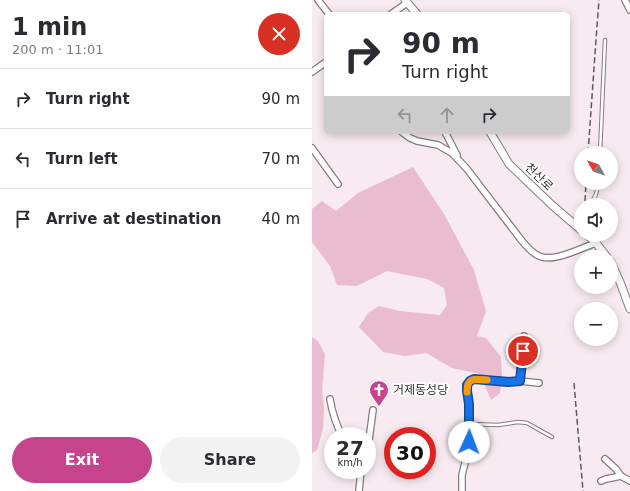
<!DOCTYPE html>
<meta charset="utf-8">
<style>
body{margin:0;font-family:"DejaVu Sans","Noto Sans KR",sans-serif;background:#f2f2f3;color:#2b2b33;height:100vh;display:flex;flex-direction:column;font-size:15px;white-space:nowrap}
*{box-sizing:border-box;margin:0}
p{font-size:13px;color:#7c7c81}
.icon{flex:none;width:22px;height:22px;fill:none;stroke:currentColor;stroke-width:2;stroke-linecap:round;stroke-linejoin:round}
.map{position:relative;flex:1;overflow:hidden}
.side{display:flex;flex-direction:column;background:#fff;width:312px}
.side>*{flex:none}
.banner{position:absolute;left:12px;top:12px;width:246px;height:122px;border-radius:6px;box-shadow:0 2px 10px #0003;background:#fff;color:#2b2b33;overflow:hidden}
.needle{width:26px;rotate:310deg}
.fabs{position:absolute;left:262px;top:146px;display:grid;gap:8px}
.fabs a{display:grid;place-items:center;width:44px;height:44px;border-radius:50%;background:#fff;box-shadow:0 2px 10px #0003;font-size:20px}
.speed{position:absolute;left:12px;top:427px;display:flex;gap:8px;font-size:20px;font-weight:700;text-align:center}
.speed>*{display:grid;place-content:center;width:52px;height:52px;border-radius:50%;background:#fff;box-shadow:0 2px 10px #0003;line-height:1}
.speed small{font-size:10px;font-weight:400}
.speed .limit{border:6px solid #d22;background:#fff;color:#111}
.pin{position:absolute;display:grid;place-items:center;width:34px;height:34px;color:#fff;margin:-17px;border:2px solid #fff;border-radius:50%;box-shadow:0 1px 4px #0007}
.me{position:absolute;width:44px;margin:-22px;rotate:2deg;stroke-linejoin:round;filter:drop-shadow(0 0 3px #0008)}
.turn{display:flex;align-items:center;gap:14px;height:84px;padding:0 12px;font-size:18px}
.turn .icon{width:52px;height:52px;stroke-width:2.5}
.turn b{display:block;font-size:28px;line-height:34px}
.lanes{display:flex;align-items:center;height:38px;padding:0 12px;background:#0003;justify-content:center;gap:20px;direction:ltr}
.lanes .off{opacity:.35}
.round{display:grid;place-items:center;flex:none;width:42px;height:42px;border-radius:21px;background:#f2f2f3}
.head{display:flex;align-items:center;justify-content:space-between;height:68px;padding:0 12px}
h1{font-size:24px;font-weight:800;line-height:30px}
.button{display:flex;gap:8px;margin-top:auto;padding:8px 12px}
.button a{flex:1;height:46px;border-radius:24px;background:#c5448c;color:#fff;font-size:16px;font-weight:800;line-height:46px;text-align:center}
.button a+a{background:#f2f2f3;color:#2b2b33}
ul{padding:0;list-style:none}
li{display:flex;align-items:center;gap:12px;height:60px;padding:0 12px;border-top:1px solid #e1e1e2}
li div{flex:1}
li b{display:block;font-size:15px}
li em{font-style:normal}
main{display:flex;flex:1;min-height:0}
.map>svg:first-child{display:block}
.green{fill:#e9bcd0}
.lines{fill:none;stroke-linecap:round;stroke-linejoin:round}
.service-casing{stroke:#877b80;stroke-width:4.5}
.minor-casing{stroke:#877b80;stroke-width:8}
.tertiary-casing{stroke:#877b80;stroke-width:9}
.service{stroke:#fff;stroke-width:2.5}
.minor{stroke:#fff;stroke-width:5.5}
.tertiary{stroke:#fff;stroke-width:7}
.rail{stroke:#615a5d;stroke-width:1.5;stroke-dasharray:6 3;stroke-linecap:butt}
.route-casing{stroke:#114b97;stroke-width:10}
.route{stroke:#1a73e8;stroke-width:7}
.slow{stroke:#f59e0b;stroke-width:7}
.labels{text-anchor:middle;stroke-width:4;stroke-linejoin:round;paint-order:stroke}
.street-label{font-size:12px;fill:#332e30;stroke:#fff}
.poi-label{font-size:12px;fill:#332e30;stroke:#fff;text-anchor:start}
</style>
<main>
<section class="side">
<div class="head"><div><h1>1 min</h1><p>200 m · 11:01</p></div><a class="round" style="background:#d93025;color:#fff"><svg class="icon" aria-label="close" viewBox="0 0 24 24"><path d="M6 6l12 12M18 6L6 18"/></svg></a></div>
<ul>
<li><svg class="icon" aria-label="right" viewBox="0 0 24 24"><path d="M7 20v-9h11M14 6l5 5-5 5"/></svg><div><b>Turn right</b></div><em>90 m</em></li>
<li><svg class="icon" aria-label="left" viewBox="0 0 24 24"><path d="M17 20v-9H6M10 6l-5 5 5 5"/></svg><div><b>Turn left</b></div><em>70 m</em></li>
<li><svg class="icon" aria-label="arrive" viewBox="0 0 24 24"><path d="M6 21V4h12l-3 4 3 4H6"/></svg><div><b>Arrive at destination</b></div><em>40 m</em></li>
</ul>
<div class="button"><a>Exit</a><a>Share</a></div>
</section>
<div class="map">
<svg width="318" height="491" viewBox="0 0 318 491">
<rect width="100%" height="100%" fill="#f7eaf0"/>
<path class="green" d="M 101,167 L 132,214 L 162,270 L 174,311 L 165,336 L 174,338 L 189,357 L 190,376 L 188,393 L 179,400 L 168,374 L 140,368 L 114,353 L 93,356 L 71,352 L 47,327 L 56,313 L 67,306 L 88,311 L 128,315 L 135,305 L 132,288 L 115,279 L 75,271 L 45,286 L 25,285 L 18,266 L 0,242 L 0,209 L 10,201 L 24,211 L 46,193 Z
M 0,337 L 6,341 L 13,354 L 10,390 L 12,407 L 11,429 L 5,450 L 0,453 Z"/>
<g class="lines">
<defs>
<path id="service" d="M 288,153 L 293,40
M 277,205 C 284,197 285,193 286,183
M 158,424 L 186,425 L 206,422 L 215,423 L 240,437"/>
<path id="minor" d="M 6,0 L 17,14
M 313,0 L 318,10
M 79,14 L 95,3
M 0,72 L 14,62
M 90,132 L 98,138 L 105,141 L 126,145 L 140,153 L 155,169 L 210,241 C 215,247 220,253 227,256 C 241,263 269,248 284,243
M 133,132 L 145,155
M 0,148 L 26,184
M 208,381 L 212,336
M 18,399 C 20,412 24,424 30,436
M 55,446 L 57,440 L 61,410
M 293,459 L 304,469 L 309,476 L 318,481
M 289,481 L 294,479 L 309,476
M 47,491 L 49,470
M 150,491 L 150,475 L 156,451 L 157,442 L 157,404 L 155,391 L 155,385 L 158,381 L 161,379 L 196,381 L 208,381 L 227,383"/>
<path id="tertiary" d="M 93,0 L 105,14
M 178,132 L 197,164 L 241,206 L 269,230
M 275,235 L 284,243 L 295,257
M 299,262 L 308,282 L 318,309"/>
</defs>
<use href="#service" class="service-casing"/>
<use href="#minor" class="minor-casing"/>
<use href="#tertiary" class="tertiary-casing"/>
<use href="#service" class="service"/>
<use href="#minor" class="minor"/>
<use href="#tertiary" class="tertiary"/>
<path class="rail" d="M 276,153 L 284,40 L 287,0
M 273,201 L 274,183
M 262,383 L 271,491"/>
</g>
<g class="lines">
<defs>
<path id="route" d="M 157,442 L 157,404 L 155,391 L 155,385 L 158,381 L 162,379 L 196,382 L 208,381 L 211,351"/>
</defs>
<use href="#route" class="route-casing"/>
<use href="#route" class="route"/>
<path class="slow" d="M 155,392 C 155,377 162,379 175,380"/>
</g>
<defs>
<symbol id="church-pin" viewBox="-11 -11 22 30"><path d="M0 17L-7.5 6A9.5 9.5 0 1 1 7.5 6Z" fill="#c5448c" stroke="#fff"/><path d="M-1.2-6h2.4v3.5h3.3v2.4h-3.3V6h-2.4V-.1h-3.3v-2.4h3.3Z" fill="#fff"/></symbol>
</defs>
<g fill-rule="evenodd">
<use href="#church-pin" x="56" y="379" width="22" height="30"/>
</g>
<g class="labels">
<g class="street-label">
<text transform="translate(227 177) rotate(44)" y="4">천산로</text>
</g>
<g class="poi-label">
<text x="81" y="394">거제동성당</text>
</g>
</g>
</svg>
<div class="fabs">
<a><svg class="needle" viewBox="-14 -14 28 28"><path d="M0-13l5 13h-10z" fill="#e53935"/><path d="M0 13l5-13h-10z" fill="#7c7c81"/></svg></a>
<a><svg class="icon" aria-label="sound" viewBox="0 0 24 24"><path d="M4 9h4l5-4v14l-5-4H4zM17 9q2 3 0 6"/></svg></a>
<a>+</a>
<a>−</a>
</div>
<div class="speed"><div>27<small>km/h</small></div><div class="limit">30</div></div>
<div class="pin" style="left:211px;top:351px;background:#d93025"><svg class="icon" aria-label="arrive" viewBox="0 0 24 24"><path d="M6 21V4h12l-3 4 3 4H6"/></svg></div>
<svg class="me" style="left:157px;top:442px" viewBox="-20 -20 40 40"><circle r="19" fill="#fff"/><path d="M0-13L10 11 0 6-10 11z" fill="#1a73e8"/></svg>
<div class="banner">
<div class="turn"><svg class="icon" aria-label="right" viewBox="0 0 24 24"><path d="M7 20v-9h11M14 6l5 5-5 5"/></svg><div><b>90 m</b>Turn right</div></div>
<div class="lanes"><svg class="icon off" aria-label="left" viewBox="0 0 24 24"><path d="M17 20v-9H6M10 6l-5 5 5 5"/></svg><svg class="icon off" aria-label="ahead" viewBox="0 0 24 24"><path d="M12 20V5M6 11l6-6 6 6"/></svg><svg class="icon" aria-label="right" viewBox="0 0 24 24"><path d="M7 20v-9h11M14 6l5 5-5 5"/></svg></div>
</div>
</div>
</main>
